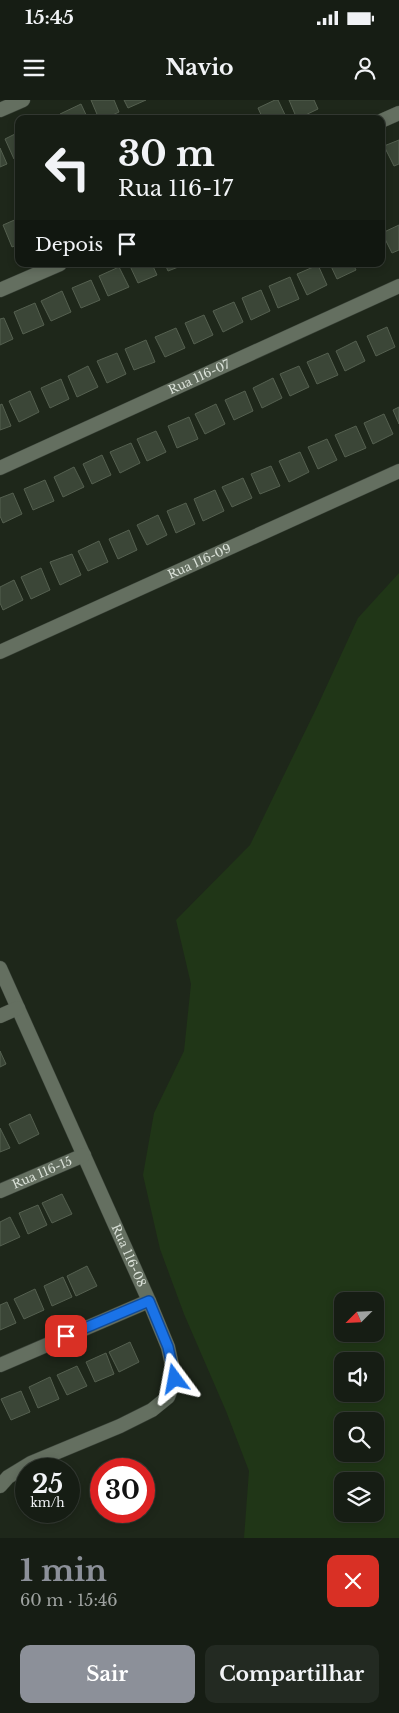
<!DOCTYPE html>
<html lang="pt">
<meta charset="utf-8">
<style>
body{margin:0;font-family:"Libre Baskerville",serif;background:#232a22;color:#f1f3f6;height:100vh;display:flex;flex-direction:column;font-size:19px;white-space:nowrap}
*{box-sizing:border-box;margin:0}
p{font-size:16px;color:#9ea2a0}
.icon{flex:none;width:28px;height:28px;fill:none;stroke:currentColor;stroke-width:2;stroke-linecap:round;stroke-linejoin:round}
.map{position:relative;height:1438px;overflow:hidden}
.side{display:flex;flex-direction:column;background:#161d14;flex:1}
.side>*{flex:none}
.guide{position:absolute;left:15px;top:15px;width:370px;height:152px;border-radius:10px;box-shadow:0 2px 8px #0003,0 0 0 1px #353b34;background:#161d14;color:#f1f3f6;overflow:hidden}
.needle{width:32px;rotate:246deg}
.controls{position:absolute;left:334px;top:1192px;display:grid;gap:10px}
.controls a{display:grid;place-items:center;width:50px;height:50px;border-radius:10px;background:#161d14;box-shadow:0 2px 8px #0003,0 0 0 1px #353b34;font-size:25px}
.speed{position:absolute;left:15px;top:1358px;display:flex;gap:10px;font-size:25px;font-weight:700;text-align:center}
.speed>*{display:grid;place-content:center;width:65px;height:65px;border-radius:50%;background:#161d14;box-shadow:0 2px 8px #0003,0 0 0 1px #353b34;line-height:1}
.speed small{font-size:12px;font-weight:400}
.speed .limit{border:8px solid #d22;background:#fff;color:#111}
.pin{position:absolute;display:grid;place-items:center;width:42px;height:42px;color:#fff;margin:-21px;border-radius:10px;box-shadow:0 2px 8px #0006}
.me{position:absolute;width:55px;margin:-28px;rotate:347deg;stroke-linejoin:round;filter:drop-shadow(0 0 4px #0008)}
.turn{display:flex;align-items:center;gap:18px;height:105px;padding:0 20px;font-size:22px}
.turn .icon{width:65px;height:65px;stroke-width:2.5}
.turn b{display:block;font-size:35px;line-height:42px}
.then{display:flex;align-items:center;height:48px;padding:0 20px;background:#0003;gap:10px;font-size:19px}
.round{display:grid;place-items:center;flex:none;width:52px;height:52px;border-radius:10px;background:#232a22}
.headline{display:flex;align-items:center;justify-content:space-between;height:85px;padding:0 20px}
h1{font-size:30px;font-weight:800;line-height:38px;color:#8c9099}
.primary-button{display:flex;gap:10px;margin-top:auto;padding:10px 20px}
.primary-button a{flex:1;height:58px;border-radius:10px;background:#8c9099;color:#fff;font-size:20px;font-weight:800;line-height:58px;text-align:center}
.primary-button a+a{background:#232a22;color:#f1f3f6}
.status{display:flex;justify-content:space-between;align-items:center;height:35px;padding:0 25px;background:#161d14;direction:ltr}
.status svg{height:14px;fill:currentColor}
header{display:flex;justify-content:space-between;align-items:center;height:65px;padding:0 20px;background:#161d14;font-size:22px;font-weight:800}
.map>svg:first-child{display:block}
.green{fill:#203617;fill-rule:evenodd}
.building{fill:#3b4637;stroke:#556050}
.lines{fill:none;stroke-linecap:round;stroke-linejoin:round}
.minor-casing{stroke:#3a4238;stroke-width:15}
.minor{stroke:#646f60;stroke-width:14}
.route-casing{stroke:#114b97;stroke-width:12}
.route{stroke:#1a73e8;stroke-width:9}
.labels{text-anchor:middle;stroke-width:5;stroke-linejoin:round;paint-order:stroke}
.street-label{font-size:12px;fill:#dae1d8;stroke:#1e271a}
</style>
<div class="status"><b>15:45</b><svg viewBox="0 0 49 12"><path d="M0 12V9h3v3zM5 12V6h3v6zM10 12V3h3v9zM15 12V0h3v12zM26 1h20v11H26zM47 4h2v5h-2z"/></svg></div>
<header><svg class="icon" aria-label="menu" viewBox="0 0 24 24"><path d="M4 6h16M4 12h16M4 18h16"/></svg>Navio<svg class="icon" aria-label="person" viewBox="0 0 24 24"><circle cx="12" cy="8" r="4"/><path d="M4 21q1-7 8-7t8 7"/></svg></header>
<div class="map">
<svg width="399" height="1438" viewBox="0 0 399 1438">
<rect width="100%" height="100%" fill="#1e271a"/>
<path class="green" d="M 399,473 L 399,1438 L 244,1438 L 249,1371 L 226,1311 L 184,1214 L 160,1149 L 143,1075 L 154,1013 L 184,951 L 191,884 L 176,820 L 250,745 L 317,607 L 358,518 ZM 342,1201 L 375,1201 L 375,1234 L 342,1234 ZM 342,1261 L 375,1261 L 375,1294 L 342,1294 ZM 342,1321 L 375,1321 L 375,1354 L 342,1354 ZM 342,1381 L 375,1381 L 375,1414 L 342,1414 Z"/>
<path class="building" d="M 91,0 L 114,0 L 119,12 L 104,19 L 99,19 Z
M 124,0 L 146,0 L 128,8 Z
M 275,0 L 278,0 L 287,19 L 263,19 L 258,8 Z
M 289,0 L 314,0 L 318,9 L 297,19 Z
M 81,4 L 88,19 L 63,19 L 60,14 Z
M 19,32 L 19,57 L 14,59 L 5,39 Z
M 399,40 L 399,64 L 394,66 L 384,46 Z
M 0,48 L 7,64 L 0,67 Z
M 19,118 L 19,144 L 12,147 L 3,125 Z
M 399,125 L 399,150 L 392,153 L 382,133 Z
M 129,164 L 152,164 L 157,175 L 138,183 Z
M 165,164 L 186,164 L 168,171 Z
M 330,164 L 353,164 L 356,170 L 337,179 Z
M 318,165 L 327,185 L 307,195 L 297,174 Z
M 119,167 L 129,187 L 108,196 L 99,176 Z
M 290,177 L 299,199 L 278,208 L 269,186 Z
M 91,180 L 100,200 L 81,208 L 72,188 Z
M 261,190 L 270,211 L 251,220 L 242,198 Z
M 62,191 L 71,212 L 51,221 L 41,201 Z
M 234,202 L 243,222 L 223,232 L 213,211 Z
M 35,203 L 44,225 L 23,234 L 14,212 Z
M 204,215 L 213,235 L 194,244 L 185,223 Z
M 4,218 L 13,239 L 0,245 L 0,219 Z
M 387,227 L 395,247 L 376,256 L 367,236 Z
M 176,228 L 185,248 L 165,257 L 155,237 Z
M 146,240 L 155,262 L 134,270 L 125,249 Z
M 356,241 L 365,261 L 345,271 L 336,251 Z
M 117,253 L 126,274 L 107,283 L 97,261 Z
M 328,253 L 338,275 L 317,284 L 307,262 Z
M 88,266 L 98,287 L 77,297 L 68,276 Z
M 299,266 L 309,287 L 290,296 L 280,274 Z
M 273,278 L 282,298 L 262,308 L 253,288 Z
M 61,279 L 69,299 L 50,308 L 41,288 Z
M 30,291 L 39,312 L 19,322 L 9,301 Z
M 245,291 L 253,311 L 234,320 L 225,300 Z
M 2,304 L 11,326 L 0,330 L 0,305 Z
M 216,304 L 225,324 L 205,334 L 195,314 Z
M 399,307 L 399,324 L 393,310 Z
M 384,314 L 393,334 L 373,344 L 364,323 Z
M 189,317 L 198,339 L 177,348 L 168,326 Z
M 356,326 L 366,348 L 345,357 L 335,335 Z
M 156,331 L 166,352 L 147,361 L 137,339 Z
M 327,339 L 337,360 L 318,369 L 308,347 Z
M 131,343 L 140,363 L 120,373 L 110,352 Z
M 300,352 L 309,372 L 289,382 L 279,361 Z
M 102,355 L 111,375 L 92,384 L 83,364 Z
M 271,366 L 280,386 L 260,394 L 251,374 Z
M 74,367 L 84,387 L 63,397 L 54,377 Z
M 243,378 L 252,398 L 232,407 L 222,387 Z
M 45,380 L 54,401 L 33,410 L 24,389 Z
M 215,390 L 224,411 L 203,421 L 194,399 Z
M 13,393 L 22,414 L 3,423 L 0,416 L 0,398 Z
M 186,403 L 195,424 L 176,433 L 167,411 Z
M 158,415 L 167,435 L 147,445 L 137,425 Z
M 129,430 L 137,450 L 118,459 L 109,439 Z
M 99,441 L 108,462 L 88,471 L 78,451 Z
M 72,454 L 81,475 L 60,485 L 50,462 Z
M 41,468 L 50,490 L 31,499 L 21,477 Z
M 14,480 L 23,500 L 3,510 L 0,503 L 0,487 Z
M 0,951 L 6,964 L 0,967 Z
M 30,1014 L 39,1034 L 19,1044 L 9,1024 Z
M 0,1028 L 10,1048 L 0,1052 Z
M 62,1094 L 72,1114 L 52,1123 L 42,1103 Z
M 38,1105 L 47,1125 L 28,1134 L 19,1113 Z
M 10,1117 L 20,1137 L 0,1146 L 0,1122 Z
M 87,1166 L 97,1186 L 76,1196 L 67,1176 Z
M 63,1177 L 72,1197 L 52,1206 L 44,1186 Z
M 35,1189 L 44,1210 L 24,1219 L 14,1199 Z
M 7,1202 L 16,1223 L 0,1230 L 0,1205 Z
M 130,1242 L 139,1262 L 119,1272 L 109,1252 Z
M 106,1253 L 114,1274 L 95,1282 L 86,1262 Z
M 77,1266 L 87,1286 L 67,1295 L 57,1275 Z
M 50,1277 L 59,1299 L 38,1308 L 29,1287 Z
M 21,1291 L 30,1312 L 11,1320 L 1,1299 Z"/>
<g class="lines">
<defs>
<g id="minor">
<path d="M 0,10 L 23,0"/>
<path d="M 381,21 L 399,13"/>
<path d="M 0,190 L 60,164"/>
<path id="s1" d="M 0,368 L 399,186"/>
<path id="s2" d="M 0,552 L 399,371"/>
<path id="s3" d="M 0,868 L 149,1201 L 168,1247 L 175,1279 L 168,1297 L 152,1310 L 120,1326 L 31,1363 L 8,1377 L 0,1386"/>
<path d="M 0,916 L 18,908"/>
<path id="s4" d="M 0,1091 L 84,1055"/>
<path d="M 0,1265 L 149,1201"/>
</g>
</defs>
<use href="#minor" class="minor-casing"/>
<use href="#minor" class="minor"/>
</g>
<g class="lines">
<defs>
<path id="route" d="M 66,1236 L 149,1201 L 168,1247 L 175,1279"/>
</defs>
<use href="#route" class="route-casing"/>
<use href="#route" class="route"/>
</g>
<g class="labels">
<g class="street-label">
<text dy="4" stroke="none"><textPath href="#s1" startOffset="219">Rua 116-07</textPath></text>
<text dy="4" stroke="none"><textPath href="#s2" startOffset="219">Rua 116-09</textPath></text>
<text dy="4" stroke="none"><textPath href="#s4" startOffset="46">Rua 116-15</textPath></text>
<text dy="4" stroke="none"><textPath href="#s3" startOffset="315">Rua 116-08</textPath></text>
</g>
</g>
</svg>
<div class="controls">
<a><svg class="needle" viewBox="-14 -14 28 28"><path d="M0-13l5 13h-10z" fill="#e53935"/><path d="M0 13l5-13h-10z" fill="#9ea2a0"/></svg></a>
<a><svg class="icon" aria-label="sound" viewBox="0 0 24 24"><path d="M4 9h4l5-4v14l-5-4H4zM17 9q2 3 0 6"/></svg></a>
<a><svg class="icon" aria-label="search" viewBox="0 0 24 24"><circle cx="10" cy="10" r="6"/><path d="M15 15l6 6"/></svg></a>
<a><svg class="icon" aria-label="layers" viewBox="0 0 24 24"><path d="M12 4l9 5-9 5-9-5zM3 14l9 5 9-5"/></svg></a>
</div>
<div class="speed"><div>25<small>km/h</small></div><div class="limit">30</div></div>
<div class="pin" style="left:66px;top:1236px;background:#d93025"><svg class="icon" aria-label="arrive" viewBox="0 0 24 24"><path d="M6 21V4h12l-3 4 3 4H6"/></svg></div>
<svg class="me" style="left:175px;top:1279px" viewBox="-20 -20 40 40"><path d="M0-17L14 15 0 8-14 15z" fill="#1a73e8" stroke="#fff" stroke-width="4"/></svg>
<div class="guide">
<div class="turn"><svg class="icon" aria-label="left" viewBox="0 0 24 24"><path d="M17 20v-9H6M10 6l-5 5 5 5"/></svg><div><b>30 m</b>Rua 116-17</div></div>
<div class="then">Depois<svg class="icon" aria-label="arrive" viewBox="0 0 24 24"><path d="M6 21V4h12l-3 4 3 4H6"/></svg></div>
</div>
</div>
<section class="side">
<div class="headline"><div><h1>1 min</h1><p>60 m · 15:46</p></div><a class="round" style="background:#d93025;color:#fff"><svg class="icon" aria-label="close" viewBox="0 0 24 24"><path d="M6 6l12 12M18 6L6 18"/></svg></a></div>
<div class="primary-button"><a>Sair</a><a>Compartilhar</a></div>
</section>
